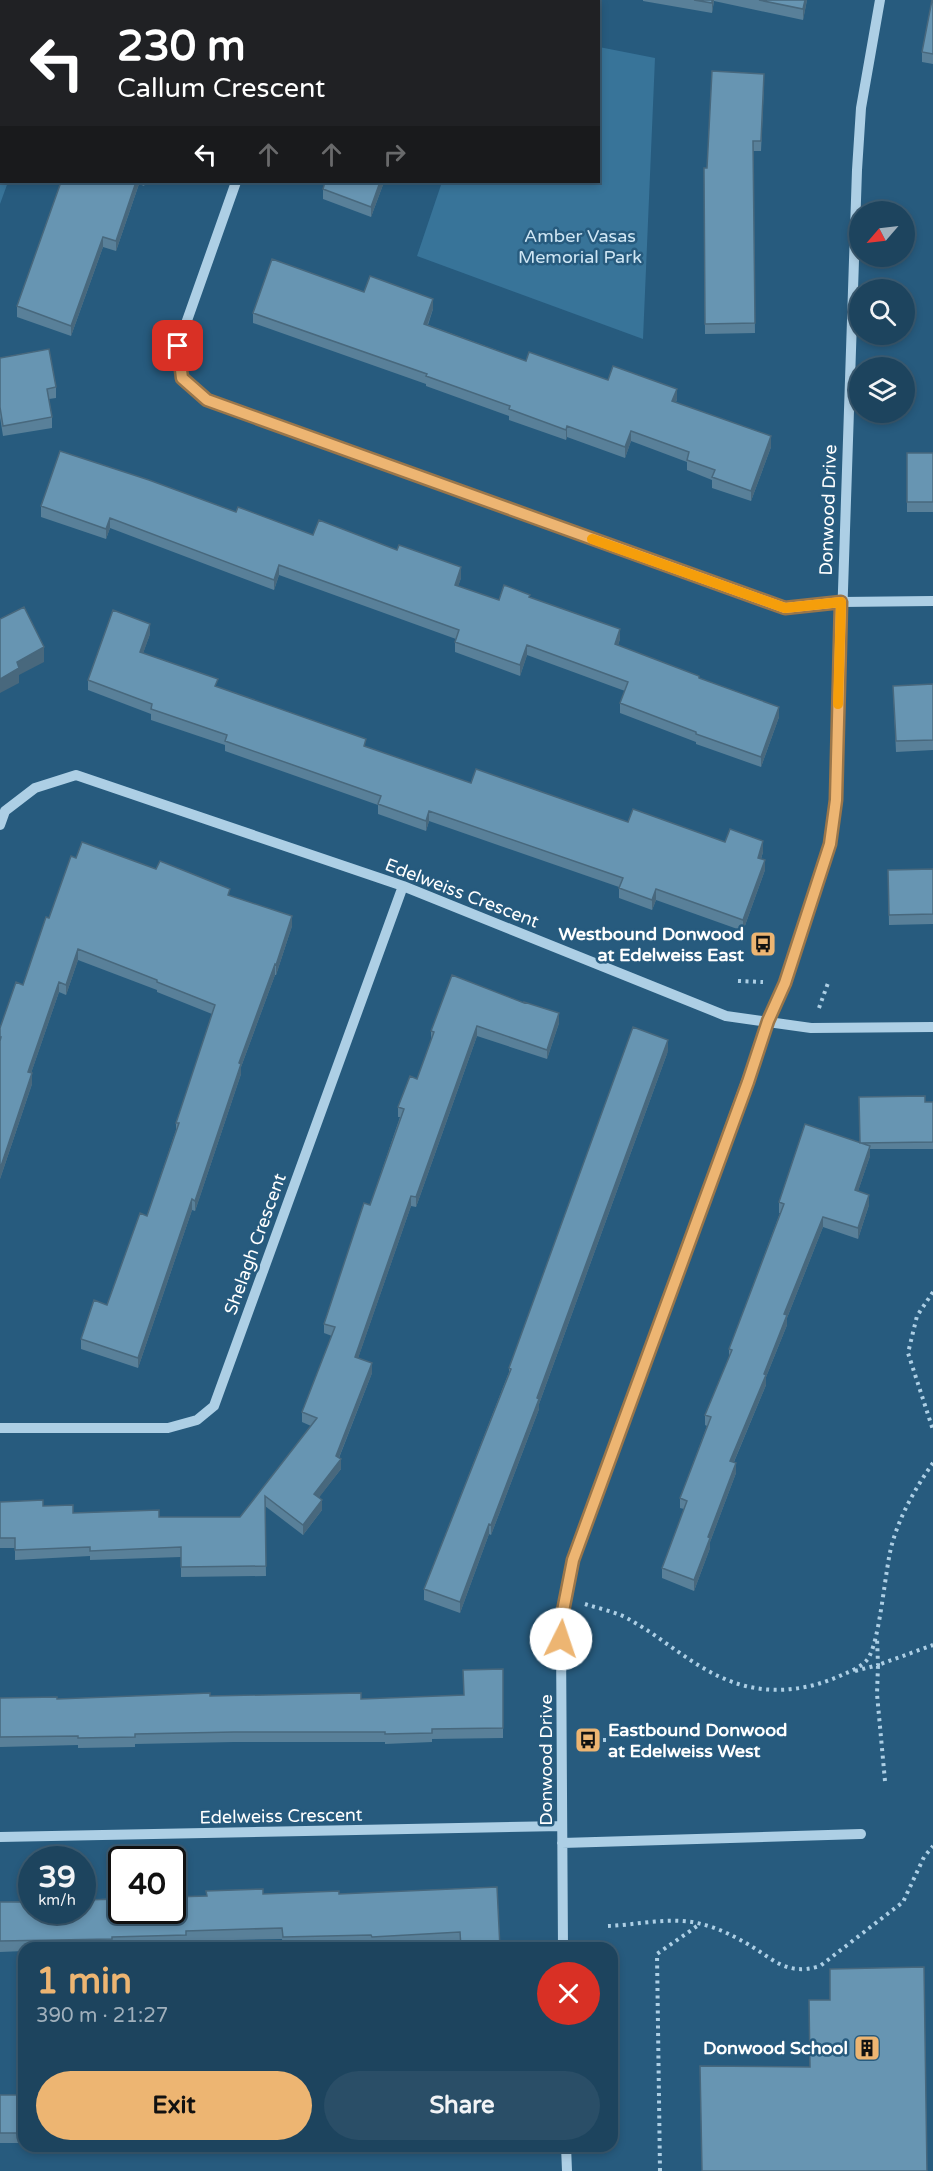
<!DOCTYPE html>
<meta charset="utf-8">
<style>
body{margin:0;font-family:"Varela Round",sans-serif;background:#2a4e67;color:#f1f3f6;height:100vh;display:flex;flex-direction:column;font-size:22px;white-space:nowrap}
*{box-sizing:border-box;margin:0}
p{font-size:20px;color:#a0b0bc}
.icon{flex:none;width:33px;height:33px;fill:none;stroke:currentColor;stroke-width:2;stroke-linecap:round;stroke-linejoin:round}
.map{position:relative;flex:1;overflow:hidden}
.sheet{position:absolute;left:18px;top:1942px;width:600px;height:210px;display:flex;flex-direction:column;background:#1d445e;border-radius:18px;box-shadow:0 3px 9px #0003,0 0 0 2px #3b5c73}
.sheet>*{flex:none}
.top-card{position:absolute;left:0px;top:0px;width:600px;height:183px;box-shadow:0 3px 9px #0003,0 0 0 2px #3b5c73;background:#202124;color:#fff;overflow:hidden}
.needle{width:39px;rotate:242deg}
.tools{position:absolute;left:849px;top:201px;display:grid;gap:12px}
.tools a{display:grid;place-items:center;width:66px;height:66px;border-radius:50%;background:#1d445e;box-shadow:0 3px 9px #0003,0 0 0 2px #3b5c73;font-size:30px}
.speed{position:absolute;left:18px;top:1846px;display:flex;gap:12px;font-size:30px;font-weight:700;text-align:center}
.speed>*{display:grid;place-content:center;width:78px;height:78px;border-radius:50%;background:#1d445e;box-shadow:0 3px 9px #0003,0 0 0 2px #3b5c73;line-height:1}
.speed small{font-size:15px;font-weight:400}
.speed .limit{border:3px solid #111;border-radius:9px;background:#fff;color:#111}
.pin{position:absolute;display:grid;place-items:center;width:51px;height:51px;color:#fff;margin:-26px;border-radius:12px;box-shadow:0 3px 9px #0006}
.me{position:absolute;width:66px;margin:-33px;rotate:4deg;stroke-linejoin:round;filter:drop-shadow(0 0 4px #0008)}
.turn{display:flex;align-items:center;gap:21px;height:126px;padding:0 18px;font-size:27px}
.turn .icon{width:78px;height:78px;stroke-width:2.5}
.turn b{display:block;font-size:42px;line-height:51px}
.lanes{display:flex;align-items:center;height:57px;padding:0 18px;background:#0003;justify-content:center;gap:30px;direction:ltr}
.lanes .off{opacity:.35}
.round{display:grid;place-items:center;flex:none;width:63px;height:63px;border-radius:32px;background:#2a4e67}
.headline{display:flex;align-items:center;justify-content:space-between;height:102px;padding:0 18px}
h1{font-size:36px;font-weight:700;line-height:45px;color:#edb572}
.button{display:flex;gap:12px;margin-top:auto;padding:12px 18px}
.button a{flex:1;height:69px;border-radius:36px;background:#edb572;color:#111;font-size:24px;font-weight:700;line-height:69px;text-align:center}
.button a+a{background:#2a4e67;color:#f1f3f6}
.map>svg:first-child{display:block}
.green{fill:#387499}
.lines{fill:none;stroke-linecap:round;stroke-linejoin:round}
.path{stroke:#adcfe5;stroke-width:4;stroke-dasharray:3 4.5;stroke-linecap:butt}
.minor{stroke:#adcfe5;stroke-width:10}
.wall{fill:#598099}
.shaded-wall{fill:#48687d}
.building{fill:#6795b2;stroke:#48687d;stroke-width:1.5}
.route-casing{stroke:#9a764a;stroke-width:15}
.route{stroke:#edb572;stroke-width:10}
.slow{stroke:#f59e0b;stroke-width:10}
.labels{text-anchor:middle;stroke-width:5;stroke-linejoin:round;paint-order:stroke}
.park-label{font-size:18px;fill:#cfe6f4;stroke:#275b7e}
.street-label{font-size:18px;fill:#fff;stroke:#275b7e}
.poi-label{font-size:18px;font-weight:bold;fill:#fff;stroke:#275b7e;text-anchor:end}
</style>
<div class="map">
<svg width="933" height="2171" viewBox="0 0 933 2171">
<rect width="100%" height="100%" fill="#275b7e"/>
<path class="green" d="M 0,0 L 74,0 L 2,2 L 2,182 L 8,182 L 0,204 Z
M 599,47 L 655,58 L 643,339 L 417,256 L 442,182 L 598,182 Z"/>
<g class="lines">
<path class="path" d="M 753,941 L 763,944
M 738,981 L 763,982
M 819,1008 L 828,983
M 933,1292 L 917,1316 L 908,1353 L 933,1430
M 585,1604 C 600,1609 618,1612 632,1621 C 664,1639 691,1665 725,1679 C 764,1696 806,1692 844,1674 C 852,1671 862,1666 867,1660 C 880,1644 885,1568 892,1544 C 900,1515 916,1487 933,1463
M 855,1671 L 878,1665 L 877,1637
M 588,1740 L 606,1740
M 885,1781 L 877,1694 L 878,1665 L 933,1645
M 608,1926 C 637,1925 671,1916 701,1924 C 715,1927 732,1935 744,1942 C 772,1957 785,1977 820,1966 L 903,1902 L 924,1857 L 933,1846
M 660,2171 L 657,1954 L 700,1924"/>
<path class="minor" d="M 300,2 L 301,0
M 236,182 L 178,346 L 182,378 L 207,400 L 785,608 L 841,602 L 933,601
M 0,825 L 5,811 L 35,788 L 76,775 L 403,886 L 726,1016 L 811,1028 L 933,1027
M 0,1428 L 168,1428 L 197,1420 L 214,1406 L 403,886
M 0,1837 L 562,1826
M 562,1843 L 861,1834
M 563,1948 L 561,1639 L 563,1611 L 573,1560 L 768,1021 L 785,983 L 830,844 L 836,800 L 857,170 L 861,108 L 880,0
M 566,2146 L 567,2171"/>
</g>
<path class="wall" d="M 643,0 L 807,0 L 803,20 L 714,1 L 712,13 L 643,1 Z
M 933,0 L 933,64 L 922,62 L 922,52 Z
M 764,84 L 761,151 L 753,151 L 755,333 L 705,334 L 704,168 L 707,168 Z
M 61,182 L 146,182 L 144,186 L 139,184 L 116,251 L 103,247 L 71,336 L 17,317 L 17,306 Z
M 384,182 L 371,217 L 323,199 L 323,189 Z
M 364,292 L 433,309 L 428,325 L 526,361 L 608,380 L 677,399 L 676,402 L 771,447 L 751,501 L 712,488 L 712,480 L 687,470 L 687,462 L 631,441 L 625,458 L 567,437 L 566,440 L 509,420 L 509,416 L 426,386 L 426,384 L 253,323 L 253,313 Z
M 0,358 L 56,387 L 56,398 L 49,399 L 52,417 L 52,428 L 3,436 L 0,417 Z
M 907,453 L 933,453 L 933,512 L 907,512 Z
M 41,506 L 236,512 L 461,578 L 458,586 L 499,600 L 530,597 L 620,639 L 618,645 L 699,679 L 779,717 L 761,767 L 696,744 L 696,742 L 620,713 L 620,703 L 625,691 L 527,655 L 520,676 L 455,652 L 455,642 L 456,639 L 279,575 L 274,590 L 110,528 L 106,539 L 41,517 Z
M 150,634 L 143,653 L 218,687 L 366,747 L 471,783 L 628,822 L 725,842 L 763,852 L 761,859 L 765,870 L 743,931 L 656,900 L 652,910 L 619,898 L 619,887 L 429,821 L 426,831 L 378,814 L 378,805 L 225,751 L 225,745 L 151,720 L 151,714 L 88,690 L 88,680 Z
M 933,684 L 933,750 L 896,752 L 893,686 Z
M 933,869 L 933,924 L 889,925 L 888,870 Z
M 230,896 L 292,926 L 276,975 L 275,975 L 241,1067 L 241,1074 L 195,1211 L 192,1210 L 138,1368 L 81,1349 L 81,1339 L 107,1305 L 147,1216 L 176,1130 L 176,1123 L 212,1014 L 157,992 L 157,990 L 78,960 L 66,995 L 59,992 L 31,1073 L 32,1084 L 0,1179 L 0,1028 L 23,985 L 49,918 Z
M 452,975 L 559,1023 L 547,1059 L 477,1036 L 416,1207 L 411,1206 L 358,1358 L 372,1373 L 339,1458 L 341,1469 L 319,1497 L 322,1510 L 303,1535 L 265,1506 L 266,1576 L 181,1577 L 181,1557 L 90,1560 L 90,1556 L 15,1560 L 15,1548 L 0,1548 L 0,1502 L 43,1506 L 73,1513 L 159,1517 L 240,1517 L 311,1426 L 302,1422 L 302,1412 L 332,1336 L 324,1333 L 324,1324 L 370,1205 L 400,1117 L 398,1117 L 398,1107 L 417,1079 L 431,1041 L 431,1031 Z
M 668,1051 L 539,1404 L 539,1409 L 491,1535 L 489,1534 L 460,1613 L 424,1600 L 424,1589 L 509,1372 L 509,1368 Z
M 925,1102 L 933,1102 L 933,1149 L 870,1149 L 870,1156 L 858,1191 L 869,1205 L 858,1239 L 823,1227 L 787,1318 L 787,1325 L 766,1377 L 766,1385 L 734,1462 L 736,1473 L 710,1542 L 710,1548 L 694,1591 L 662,1578 L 662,1568 L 684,1509 L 680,1508 L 680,1498 L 707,1426 L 705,1425 L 705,1415 L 729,1357 L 729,1349 L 780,1213 L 779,1213 L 779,1202 L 859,1143 Z
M 503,1669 L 503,1738 L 432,1739 L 432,1742 L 385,1744 L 385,1742 L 234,1742 L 135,1744 L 135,1747 L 78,1748 L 78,1745 L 0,1747 L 0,1698 L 57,1699 L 210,1696 L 361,1699 L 464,1695 Z
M 497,1887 L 500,1948 L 461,1948 L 460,1942 L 372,1947 L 371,1945 L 283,1948 L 282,1939 L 186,1941 L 186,1946 L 112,1947 L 112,1948 L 24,1948 L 24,1951 L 0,1952 L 0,1902 L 263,1894 L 339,1894 Z
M 0,2095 L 24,2095 L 24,2143 L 0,2143 Z
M 286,2146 L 346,2146 L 346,2147 L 286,2150 Z"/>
<path class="shaded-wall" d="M 712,0 L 714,0 L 712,13 Z
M 805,0 L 807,0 L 803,20 L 803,9 Z
M 136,182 L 139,182 L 139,184 L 116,251 L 116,241 Z
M 380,182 L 384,182 L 371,217 L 371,207 Z
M 103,237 L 103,247 L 71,336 L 71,326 Z
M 433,299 L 433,309 L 424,334 L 424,324 Z
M 677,389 L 677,399 L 672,411 L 672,401 Z
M 567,426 L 567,437 L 566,440 L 566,430 Z
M 631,431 L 631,441 L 625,458 L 625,447 Z
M 771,436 L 771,447 L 751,501 L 751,491 Z
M 110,518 L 110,528 L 106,539 L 106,529 Z
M 279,565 L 279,575 L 274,590 L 274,580 Z
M 461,567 L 461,578 L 455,595 L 455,585 Z
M 150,624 L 150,634 L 140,662 L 140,652 Z
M 620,629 L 620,639 L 615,654 L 615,644 Z
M 527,645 L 527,655 L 520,676 L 520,665 Z
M 44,647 L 44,662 L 19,675 L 19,683 L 0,693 L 0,679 L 17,662 Z
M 779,707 L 779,717 L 761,767 L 761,757 Z
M 429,811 L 429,821 L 426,831 L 426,821 Z
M 763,841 L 763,852 L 758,868 L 758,858 Z
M 765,860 L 765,870 L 743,931 L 743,920 Z
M 656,889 L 656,900 L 652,910 L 652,900 Z
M 292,916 L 292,926 L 276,975 L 276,965 Z
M 78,949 L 78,960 L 66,995 L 66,985 Z
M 275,964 L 275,975 L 241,1067 L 241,1074 L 195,1211 L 195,1201 L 239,1063 Z
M 59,982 L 59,992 L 28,1082 L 28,1072 Z
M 559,1013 L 559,1023 L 547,1059 L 547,1050 Z
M 477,1026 L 477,1036 L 416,1207 L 416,1197 Z
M 668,1040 L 668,1051 L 539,1404 L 539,1409 L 491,1535 L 491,1525 Z
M 32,1073 L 32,1084 L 0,1179 L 0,1169 Z
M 870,1146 L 870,1156 L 855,1200 L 855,1190 Z
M 869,1195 L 869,1205 L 858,1239 L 858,1228 Z
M 411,1196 L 411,1206 L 355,1367 L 355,1357 Z
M 192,1199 L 192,1210 L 138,1368 L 138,1358 Z
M 823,1217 L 823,1227 L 787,1318 L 787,1325 L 766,1377 L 766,1385 L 730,1471 L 730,1461 L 764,1374 L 784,1314 Z
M 372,1363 L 372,1373 L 336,1465 L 341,1459 L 341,1469 L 314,1504 L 314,1494 L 336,1456 Z
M 736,1463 L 736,1473 L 710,1542 L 710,1548 L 694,1591 L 694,1580 L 708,1537 Z
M 322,1500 L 322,1510 L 303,1535 L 303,1525 Z
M 489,1524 L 489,1534 L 460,1613 L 460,1602 Z"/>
<path class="building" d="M 136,0 L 190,0 L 190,2 L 135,2 Z
M 694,0 L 712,0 L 712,3 Z
M 759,0 L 805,0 L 803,9 Z
M 932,0 L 933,0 L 933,54 L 922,52 Z
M 712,71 L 764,74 L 761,141 L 753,141 L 755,323 L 705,324 L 704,168 L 707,168 Z
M 61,182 L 136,182 L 116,241 L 103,237 L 71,326 L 17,306 Z
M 325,182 L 380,182 L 371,207 L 323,189 Z
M 272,259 L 364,292 L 370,276 L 433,299 L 424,324 L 526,361 L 529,352 L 608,380 L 613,366 L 677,389 L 672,401 L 771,436 L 751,491 L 712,477 L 715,470 L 687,460 L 689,452 L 631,431 L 625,447 L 567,426 L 566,430 L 509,409 L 510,406 L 426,376 L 427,374 L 253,313 Z
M 49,349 L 56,387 L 47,389 L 52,417 L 3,426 L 0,407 L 0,358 Z
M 60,451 L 149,480 L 236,512 L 238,507 L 313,535 L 319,520 L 397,550 L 399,545 L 461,567 L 455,585 L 499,600 L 504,585 L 530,595 L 529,597 L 620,629 L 615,644 L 699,676 L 699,678 L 779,707 L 761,757 L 696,734 L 696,732 L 620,703 L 628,682 L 527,645 L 520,665 L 455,642 L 459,630 L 279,565 L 274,580 L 110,518 L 106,529 L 41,506 Z
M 907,453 L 933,453 L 933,502 L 907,502 Z
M 24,607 L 44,647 L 17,662 L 19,668 L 0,679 L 0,619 Z
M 113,610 L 150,624 L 140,652 L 218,679 L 215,686 L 366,739 L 364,746 L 471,783 L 476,769 L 628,822 L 633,809 L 725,842 L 730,829 L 763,841 L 758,858 L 765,860 L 743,920 L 656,889 L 652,900 L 619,888 L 623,878 L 429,811 L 426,821 L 378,804 L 381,796 L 225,741 L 227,735 L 151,709 L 152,704 L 88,680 Z
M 933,684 L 933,740 L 896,741 L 893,686 Z
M 82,842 L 156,869 L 160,861 L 230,889 L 228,895 L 292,916 L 276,965 L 275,964 L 239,1063 L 241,1064 L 195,1201 L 192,1199 L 138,1358 L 81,1339 L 94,1300 L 107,1305 L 140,1213 L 147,1216 L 179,1123 L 176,1123 L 215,1005 L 157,982 L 157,980 L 78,949 L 66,985 L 59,982 L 28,1072 L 32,1073 L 0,1169 L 0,1041 L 1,1037 L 0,1037 L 0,1028 L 16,982 L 23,985 L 46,917 L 49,918 L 71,856 L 76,858 Z
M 933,869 L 933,914 L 889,915 L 888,870 Z
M 452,975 L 524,1003 L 524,1002 L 559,1013 L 547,1050 L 477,1026 L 416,1197 L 411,1196 L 355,1357 L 372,1363 L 336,1456 L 341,1459 L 314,1494 L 322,1500 L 303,1525 L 265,1496 L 266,1566 L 181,1567 L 181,1547 L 90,1551 L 90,1547 L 15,1550 L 15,1538 L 0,1538 L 0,1502 L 43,1500 L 43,1506 L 73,1505 L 73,1513 L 159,1510 L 159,1517 L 240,1517 L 317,1418 L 302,1412 L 335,1327 L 324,1324 L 364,1203 L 370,1205 L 404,1109 L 398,1107 L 410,1076 L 417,1079 L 434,1032 L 431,1031 Z
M 633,1027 L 668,1040 L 537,1398 L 539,1399 L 491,1525 L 489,1524 L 460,1602 L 424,1589 L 511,1369 L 509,1368 Z
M 925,1096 L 925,1102 L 933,1102 L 933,1142 L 860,1143 L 859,1097 Z
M 805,1124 L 870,1146 L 855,1190 L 869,1195 L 858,1228 L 823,1217 L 784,1314 L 787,1315 L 764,1374 L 766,1375 L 730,1461 L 736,1463 L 708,1537 L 710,1538 L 694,1580 L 662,1568 L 687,1501 L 680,1498 L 711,1417 L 705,1415 L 732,1350 L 729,1349 L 784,1204 L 779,1202 Z
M 503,1669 L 503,1728 L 432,1729 L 432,1733 L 385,1734 L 385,1732 L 234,1732 L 135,1734 L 135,1737 L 78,1738 L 78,1736 L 0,1737 L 0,1698 L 57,1697 L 57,1699 L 210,1693 L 210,1696 L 361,1693 L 361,1699 L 464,1695 L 463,1670 Z
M 497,1887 L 500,1948 L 461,1948 L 460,1932 L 372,1937 L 371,1935 L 283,1937 L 282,1928 L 186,1931 L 186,1935 L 112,1937 L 112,1939 L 0,1941 L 0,1902 L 32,1902 L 32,1911 L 82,1911 L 82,1900 L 122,1899 L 122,1911 L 172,1911 L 172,1897 L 207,1896 L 206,1891 L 263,1889 L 263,1894 L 339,1891 L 339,1894 Z
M 924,1967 L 927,2171 L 702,2171 L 700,2066 L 810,2067 L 809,2000 L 830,2000 L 830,1969 Z
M 0,2095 L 24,2095 L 24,2133 L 0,2133 Z"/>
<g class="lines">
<defs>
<path id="route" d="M 178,346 L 182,378 L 207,400 L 785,608 L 841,602 L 836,800 L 830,844 L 785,983 L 768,1021 L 748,1082 L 573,1560 L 563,1611 L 561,1639"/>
</defs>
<use href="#route" class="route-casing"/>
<use href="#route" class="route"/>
<path class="slow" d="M 592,539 L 785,608 L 841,602 L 838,704"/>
</g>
<defs>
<symbol id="bus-square" viewBox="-11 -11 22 22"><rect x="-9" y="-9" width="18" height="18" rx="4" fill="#edb572" stroke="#275b7e"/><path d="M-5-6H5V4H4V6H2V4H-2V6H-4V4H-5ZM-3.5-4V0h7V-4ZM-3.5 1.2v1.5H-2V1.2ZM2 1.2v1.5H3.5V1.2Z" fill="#111"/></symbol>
<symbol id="building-square" viewBox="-11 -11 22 22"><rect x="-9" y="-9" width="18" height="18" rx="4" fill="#edb572" stroke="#275b7e"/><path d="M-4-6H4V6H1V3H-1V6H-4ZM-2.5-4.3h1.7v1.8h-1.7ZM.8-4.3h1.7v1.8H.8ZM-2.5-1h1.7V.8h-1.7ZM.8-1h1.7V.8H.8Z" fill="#111"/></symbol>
</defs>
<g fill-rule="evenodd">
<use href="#bus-square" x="748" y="929" width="30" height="30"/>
<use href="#bus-square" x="573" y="1725" width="30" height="30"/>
<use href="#building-square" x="852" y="2033" width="30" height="30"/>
</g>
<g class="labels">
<g class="park-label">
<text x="580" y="242">Amber Vasas<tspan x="580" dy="21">Memorial Park</tspan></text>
</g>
<g class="street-label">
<text transform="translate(828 510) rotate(-88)" y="6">Donwood Drive</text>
<text transform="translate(462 893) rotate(21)" y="6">Edelweiss Crescent</text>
<text transform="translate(255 1244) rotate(-70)" y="6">Shelagh Crescent</text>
<text transform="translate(546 1760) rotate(-90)" y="6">Donwood Drive</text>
<text transform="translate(281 1816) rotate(-1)" y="6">Edelweiss Crescent</text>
</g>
<g class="poi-label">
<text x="744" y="940">Westbound Donwood<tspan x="744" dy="21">at Edelweiss East</tspan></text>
<text x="608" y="1736" text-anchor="start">Eastbound Donwood<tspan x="608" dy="21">at Edelweiss West</tspan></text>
<text x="848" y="2054">Donwood School</text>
</g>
</g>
</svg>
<div class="tools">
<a><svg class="needle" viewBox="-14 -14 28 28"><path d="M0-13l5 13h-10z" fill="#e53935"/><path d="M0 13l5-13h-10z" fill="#a0b0bc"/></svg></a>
<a><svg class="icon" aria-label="search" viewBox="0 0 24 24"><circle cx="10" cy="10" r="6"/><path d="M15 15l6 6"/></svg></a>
<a><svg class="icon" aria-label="layers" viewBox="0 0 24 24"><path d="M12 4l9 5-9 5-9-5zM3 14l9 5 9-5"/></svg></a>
</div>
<div class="speed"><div>39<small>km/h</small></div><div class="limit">40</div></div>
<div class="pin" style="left:178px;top:346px;background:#d93025"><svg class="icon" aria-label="arrive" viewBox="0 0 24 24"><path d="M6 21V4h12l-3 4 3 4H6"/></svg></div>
<svg class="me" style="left:561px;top:1639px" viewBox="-20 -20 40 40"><circle r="19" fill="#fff"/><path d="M0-13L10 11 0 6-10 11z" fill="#edb572"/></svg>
<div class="top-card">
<div class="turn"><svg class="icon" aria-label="left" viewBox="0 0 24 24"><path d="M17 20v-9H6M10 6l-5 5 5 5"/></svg><div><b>230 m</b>Callum Crescent</div></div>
<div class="lanes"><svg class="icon" aria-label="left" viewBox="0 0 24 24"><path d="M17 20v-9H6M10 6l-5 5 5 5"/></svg><svg class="icon off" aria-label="ahead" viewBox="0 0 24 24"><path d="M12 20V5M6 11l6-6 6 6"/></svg><svg class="icon off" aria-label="ahead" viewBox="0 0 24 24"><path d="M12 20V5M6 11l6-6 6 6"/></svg><svg class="icon off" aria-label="right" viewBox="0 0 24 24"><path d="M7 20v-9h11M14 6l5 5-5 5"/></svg></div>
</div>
<section class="sheet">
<div class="headline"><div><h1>1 min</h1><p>390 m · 21:27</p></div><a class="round" style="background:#d93025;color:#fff"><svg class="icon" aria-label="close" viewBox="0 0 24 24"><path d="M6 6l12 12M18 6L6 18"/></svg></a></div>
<div class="button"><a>Exit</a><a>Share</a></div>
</section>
</div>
